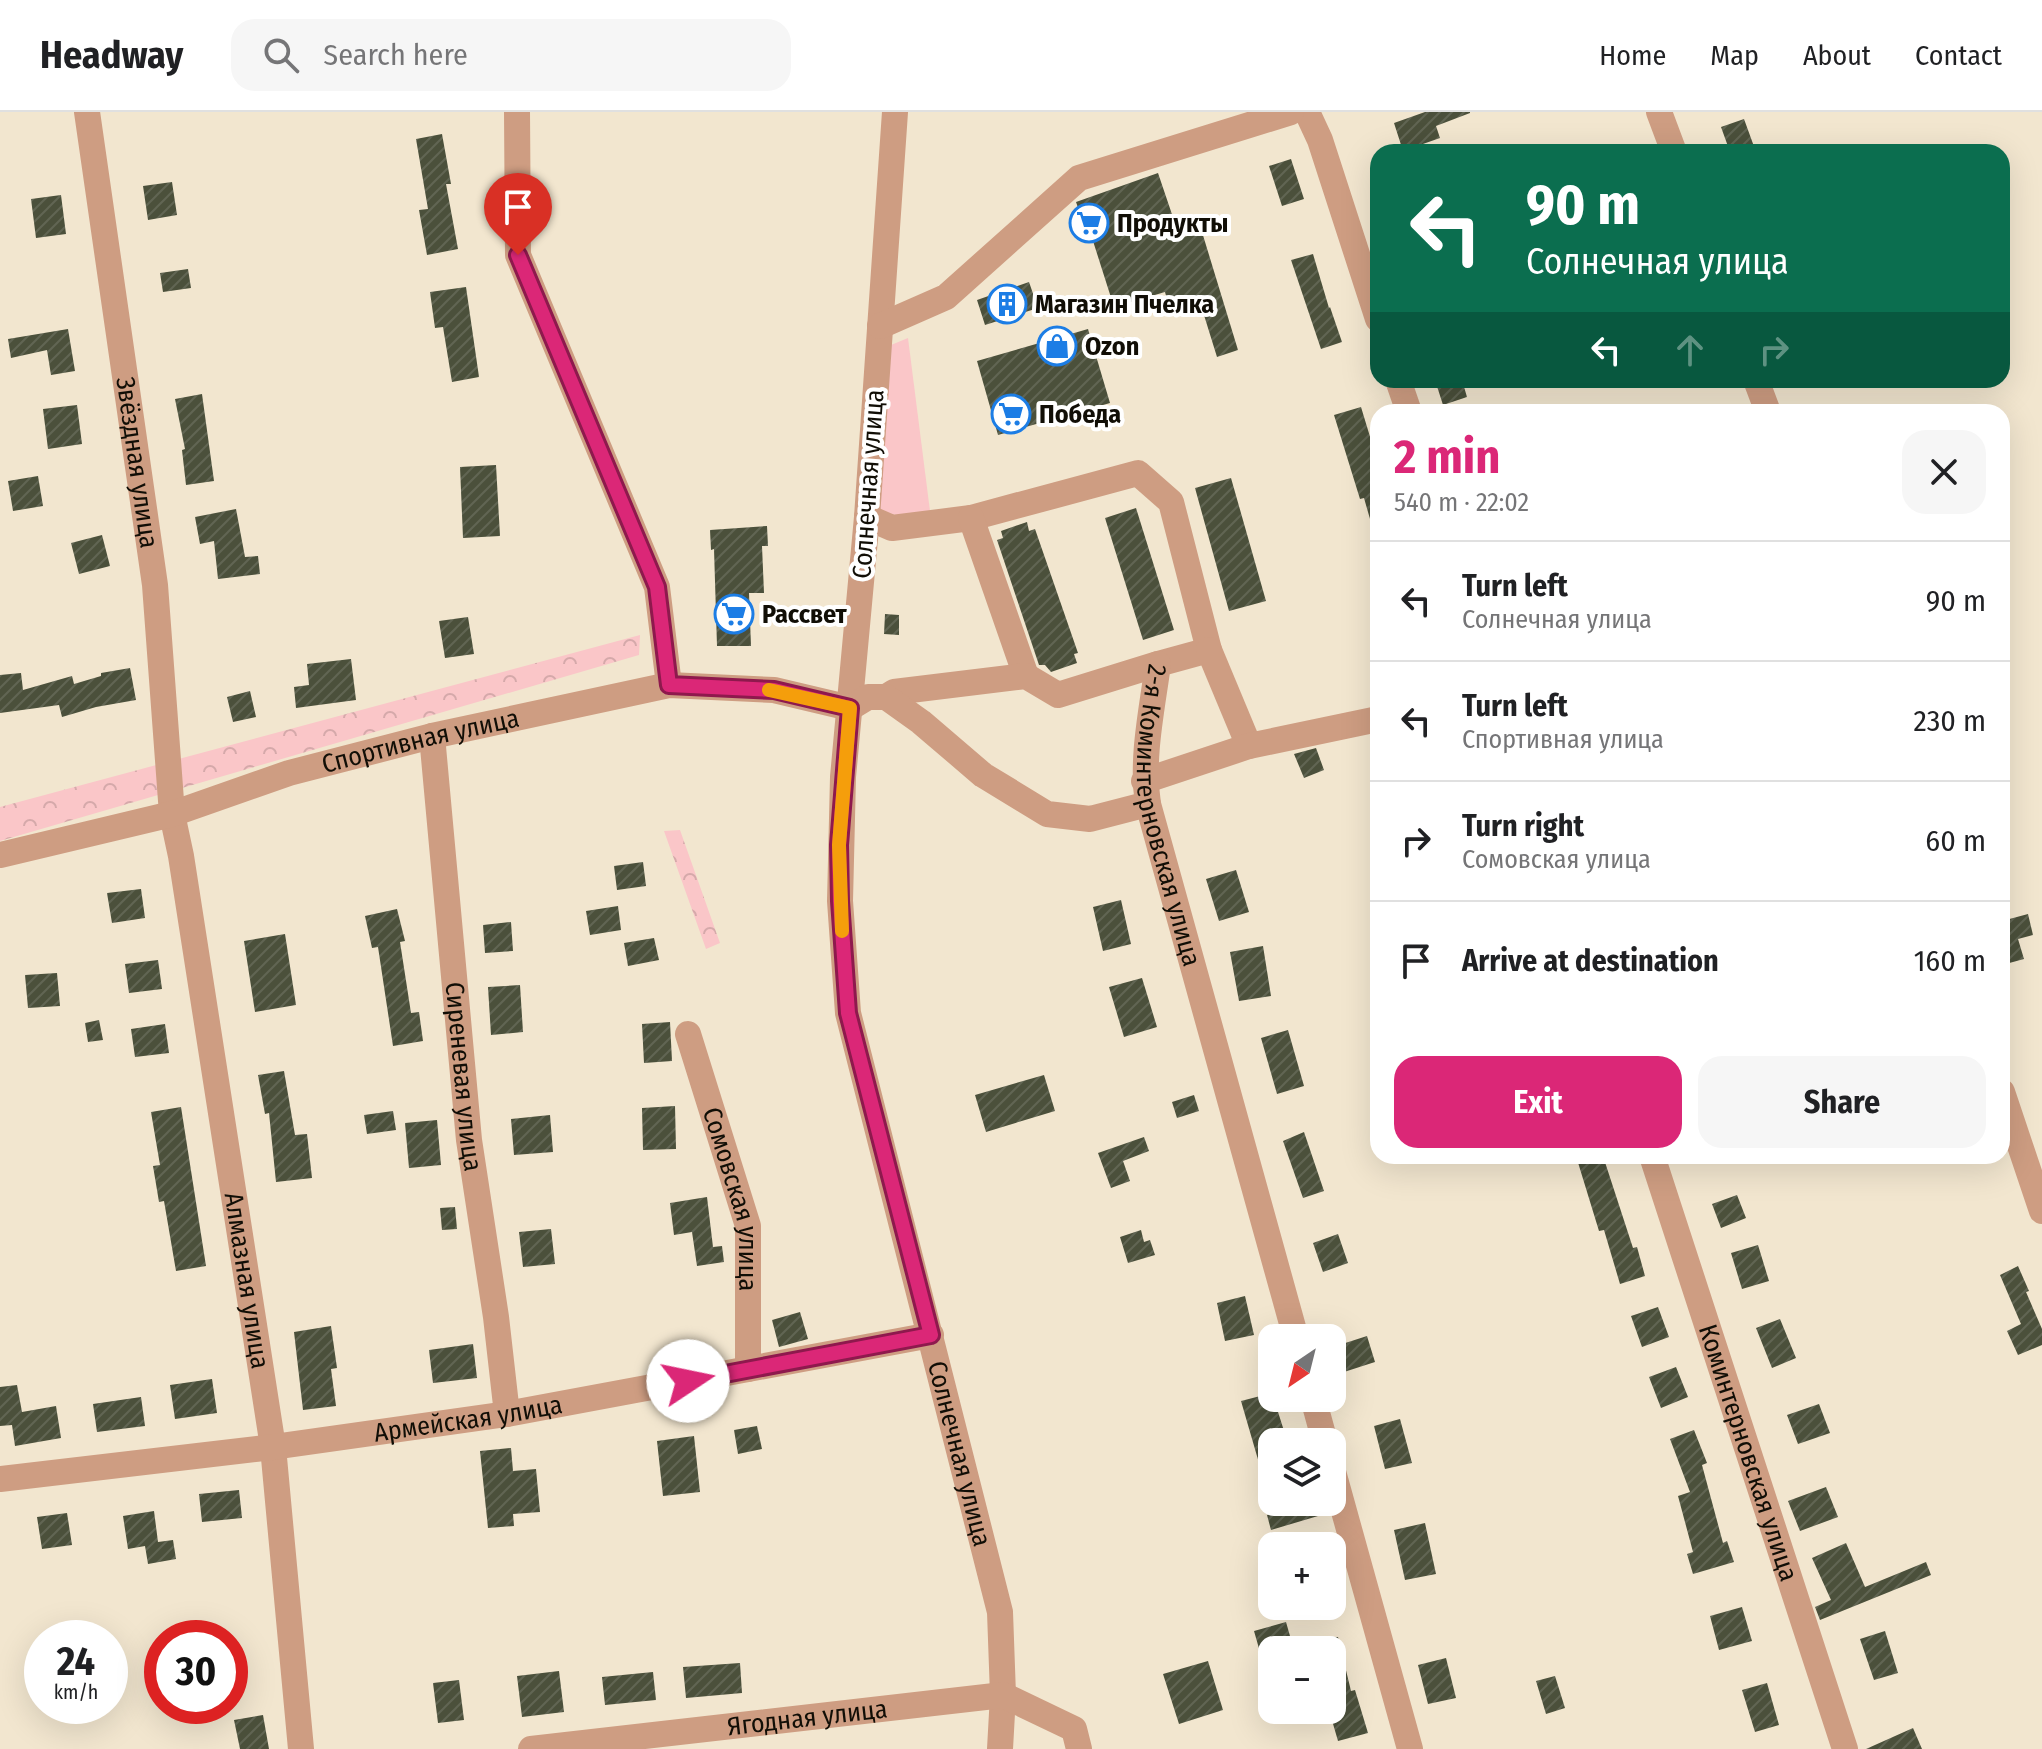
<!DOCTYPE html>
<meta charset="utf-8">
<style>
body{margin:0;font-family:"Fira Sans Condensed",sans-serif;background:#f6f6f6;color:#202124;height:100vh;display:flex;flex-direction:column;font-size:30px;white-space:nowrap}
*{box-sizing:border-box;margin:0}
p{font-size:26px;color:#757577}
.icon{flex:none;width:44px;height:44px;fill:none;stroke:currentColor;stroke-width:2;stroke-linecap:round;stroke-linejoin:round}
.map{position:relative;flex:1;overflow:hidden}
.sheet{position:absolute;left:1370px;top:292px;width:640px;height:760px;display:flex;flex-direction:column;background:#fff;border-radius:24px;box-shadow:0 8px 32px #0002}
.sheet>*{flex:none}
.banner{position:absolute;left:1370px;top:32px;width:640px;height:244px;border-radius:24px;box-shadow:0 8px 32px #0002;background:#0b6e4f;color:#fff;overflow:hidden}
.needle{width:52px;rotate:215deg}
.buttons{position:absolute;left:1258px;top:1212px;display:grid;gap:16px}
.buttons a{display:grid;place-items:center;width:88px;height:88px;border-radius:16px;background:#fff;box-shadow:0 8px 32px #0002;font-size:40px}
.speed{position:absolute;left:24px;top:1508px;display:flex;gap:16px;font-size:40px;font-weight:700;text-align:center}
.speed>*{display:grid;place-content:center;width:104px;height:104px;border-radius:50%;background:#fff;box-shadow:0 8px 32px #0002;line-height:1}
.speed small{font-size:20px;font-weight:400}
.speed .limit{border:12px solid #d22;background:#fff;color:#111}
.pin{position:absolute;display:grid;place-items:center;width:68px;height:68px;color:#fff;margin:-82px -34px;border-radius:50% 50% 50% 0;rotate:-45deg;box-shadow:0 0 8px #0007}
.pin .icon{rotate:45deg}
.me{position:absolute;width:88px;margin:-44px;rotate:79deg;stroke-linejoin:round;filter:drop-shadow(0 0 6px #0008)}
.turn{display:flex;align-items:center;gap:28px;height:168px;padding:0 24px;font-size:36px}
.turn .icon{width:104px;height:104px;stroke-width:2.5}
.turn b{display:block;font-size:56px;line-height:68px}
.lanes{display:flex;align-items:center;height:76px;padding:0 24px;background:#0003;justify-content:center;gap:40px;direction:ltr}
.lanes .off{opacity:.35}
.round{display:grid;place-items:center;flex:none;width:84px;height:84px;border-radius:24px;background:#f6f6f6}
.head{display:flex;align-items:center;justify-content:space-between;height:136px;padding:0 24px}
h1{font-size:48px;font-weight:700;line-height:60px;color:#db2777}
.action{display:flex;gap:16px;margin-top:auto;padding:16px 24px}
.action a{flex:1;height:92px;border-radius:24px;background:#db2777;color:#fff;font-size:32px;font-weight:700;line-height:92px;text-align:center}
.action a+a{background:#f6f6f6;color:#202124}
ul{padding:0;list-style:none}
li{display:flex;align-items:center;gap:24px;height:120px;padding:0 24px;border-top:2px solid #e0e0e0}
li div{flex:1}
li b{display:block;font-size:30px}
li em{font-style:normal}
header{display:flex;align-items:center;gap:48px;box-sizing:border-box;height:112px;padding:0 40px;background:#fff;border-bottom:2px solid #e0e0e0}
header strong{font-size:38px}
nav{display:flex;gap:44px;margin-inline-start:auto;font-size:28px}
.search{width:560px;height:72px;background:#f6f6f6;display:flex;align-items:center;gap:20px;box-sizing:border-box;padding:0 28px;border-radius:24px;color:#757577;font-size:30px}
.map>svg:first-child{display:block}
.grass{fill:#fac6c8}
.forest{fill:url(#forest-crowns)}
.building{fill:url(#building-hatch)}
.lines{fill:none;stroke-linecap:round;stroke-linejoin:round}
.minor{stroke:#ce9d82;stroke-width:26}
.route-casing{stroke:#8e194d;stroke-width:20}
.route{stroke:#db2777;stroke-width:14}
.slow{stroke:#f59e0b;stroke-width:14}
.labels{text-anchor:middle;stroke-width:8;stroke-linejoin:round;paint-order:stroke}
.poi-label{font-size:26px;font-weight:bold;fill:#110e06;stroke:#fff;text-anchor:start}
.street-label{font-size:26px;fill:#110e06;stroke:#fff}
</style>
<header>
<strong>Headway</strong>
<div class="search"><svg class="icon" aria-label="search" viewBox="0 0 24 24"><circle cx="10" cy="10" r="6"/><path d="M15 15l6 6"/></svg>Search here</div>
<nav><a>Home</a><a>Map</a><a>About</a><a>Contact</a></nav>
</header>
<div class="map">
<svg width="2042" height="1637" viewBox="0 0 2042 1637">
<defs>
<pattern id="forest-crowns" width="20" height="18" patternUnits="userSpaceOnUse" patternTransform="scale(2)"><rect width="20" height="18" fill="#fac6c8"/><path d="M2 6a3 3 0 1 1 6 0M12 15a3 3 0 1 1 6 0" fill="none" stroke="#d5a9aa"/></pattern>
<pattern id="building-hatch" width="6" height="6" patternUnits="userSpaceOnUse" patternTransform="scale(2)"><rect width="6" height="6" fill="#4b503b"/><path d="M-1 1l2-2M0 6l6-6M5 7l2-2" fill="none" stroke="#616553"/></pattern>
</defs>
<rect width="100%" height="100%" fill="#f2e6cf"/>
<path class="grass" d="M 908,226 L 930,399 L 908,406 L 879,399 L 891,233 Z"/>
<path class="forest" d="M 640,523 L 639,543 L 0,729 L 0,695 Z
M 680,718 L 720,831 L 706,837 L 664,719 Z"/>
<path class="building" d="M 1425,0 L 1470,0 L 1470,1 L 1436,14 L 1440,26 L 1403,39 L 1394,11 Z
M 1744,7 L 1756,40 L 1730,40 L 1721,15 Z
M 442,22 L 451,72 L 446,72 L 458,137 L 427,143 L 419,98 L 428,97 L 416,27 Z
M 1291,47 L 1304,87 L 1282,94 L 1269,54 Z
M 1158,61 L 1180,126 L 1202,120 L 1238,238 L 1217,245 L 1199,187 L 1169,195 L 1165,180 L 1114,195 L 1093,129 L 1090,130 L 1076,90 Z
M 172,70 L 177,103 L 148,108 L 143,74 Z
M 61,83 L 66,122 L 36,126 L 31,87 Z
M 1313,142 L 1329,196 L 1330,195 L 1342,230 L 1321,237 L 1291,148 Z
M 188,157 L 191,176 L 163,180 L 160,161 Z
M 1029,170 L 1038,196 L 985,213 L 977,188 Z
M 466,175 L 479,265 L 452,270 L 443,215 L 435,216 L 430,180 Z
M 68,217 L 75,259 L 51,263 L 47,238 L 11,246 L 8,227 Z
M 1088,217 L 1110,291 L 998,323 L 977,249 Z
M 1435,268 L 1462,268 L 1467,285 L 1443,293 Z
M 202,282 L 214,369 L 186,373 L 182,338 L 185,337 L 175,287 Z
M 77,293 L 82,332 L 48,337 L 43,297 Z
M 1361,295 L 1378,351 L 1378,421 L 1374,421 L 1364,386 L 1360,387 L 1334,303 Z
M 496,353 L 500,424 L 463,426 L 460,355 Z
M 38,364 L 43,394 L 13,399 L 8,369 Z
M 1231,366 L 1266,489 L 1229,499 L 1195,376 Z
M 1136,396 L 1174,518 L 1143,528 L 1105,406 Z
M 236,397 L 245,445 L 258,444 L 260,462 L 218,467 L 214,429 L 200,432 L 195,405 Z
M 1027,410 L 1029,419 L 1035,417 L 1078,541 L 1074,542 L 1077,551 L 1051,560 L 1045,553 L 1039,553 L 997,428 L 1003,426 L 1001,419 Z
M 767,414 L 768,434 L 762,434 L 764,481 L 749,481 L 751,534 L 717,534 L 714,437 L 711,438 L 710,418 Z
M 102,423 L 110,454 L 79,462 L 71,431 Z
M 885,502 L 899,503 L 899,523 L 884,522 Z
M 468,505 L 474,542 L 445,546 L 439,509 Z
M 351,547 L 356,588 L 296,596 L 294,575 L 309,573 L 307,552 Z
M 130,556 L 136,588 L 96,595 L 62,605 L 59,593 L 0,601 L 0,563 L 21,561 L 23,578 L 72,564 L 74,572 L 101,564 L 101,561 Z
M 250,579 L 256,605 L 233,610 L 227,585 Z
M 1316,636 L 1324,658 L 1304,666 L 1294,642 Z
M 643,750 L 646,774 L 617,778 L 614,754 Z
M 1236,758 L 1249,800 L 1219,809 L 1206,767 Z
M 141,777 L 145,806 L 112,811 L 107,781 Z
M 1121,788 L 1131,832 L 1103,839 L 1093,795 Z
M 618,794 L 621,818 L 590,823 L 586,799 Z
M 397,797 L 405,829 L 400,830 L 411,901 L 419,900 L 423,929 L 393,934 L 378,835 L 372,836 L 365,804 Z
M 2028,802 L 2033,823 L 2018,827 L 2024,847 L 2002,853 L 2002,809 Z
M 511,810 L 513,839 L 485,841 L 483,813 Z
M 285,822 L 296,893 L 255,900 L 244,829 Z
M 654,826 L 659,848 L 628,854 L 624,831 Z
M 1263,834 L 1271,884 L 1239,889 L 1230,840 Z
M 158,848 L 162,877 L 129,881 L 125,852 Z
M 57,861 L 60,894 L 28,896 L 25,863 Z
M 1142,866 L 1157,915 L 1124,925 L 1109,875 Z
M 520,873 L 523,920 L 491,923 L 488,875 Z
M 99,908 L 103,928 L 88,930 L 85,911 Z
M 670,910 L 672,949 L 644,951 L 642,912 Z
M 165,912 L 169,941 L 135,945 L 131,917 Z
M 1288,918 L 1304,974 L 1277,982 L 1261,926 Z
M 284,959 L 295,1023 L 307,1022 L 312,1066 L 276,1070 L 269,1001 L 265,1002 L 258,963 Z
M 1044,963 L 1055,999 L 986,1020 L 975,983 Z
M 1194,983 L 1199,999 L 1177,1006 L 1172,990 Z
M 675,994 L 676,1037 L 643,1038 L 642,996 Z
M 181,995 L 206,1154 L 176,1159 L 164,1089 L 159,1090 L 153,1054 L 160,1053 L 151,1000 Z
M 393,999 L 396,1018 L 367,1022 L 364,1003 Z
M 550,1003 L 553,1040 L 514,1043 L 511,1007 Z
M 437,1008 L 441,1053 L 409,1056 L 405,1011 Z
M 1304,1020 L 1324,1079 L 1303,1086 L 1283,1029 Z
M 1144,1025 L 1149,1039 L 1123,1049 L 1130,1069 L 1111,1076 L 1098,1041 Z
M 1576,1044 L 1603,1044 L 1633,1136 L 1637,1135 L 1645,1164 L 1620,1172 L 1604,1118 L 1599,1119 Z
M 1737,1083 L 1746,1106 L 1721,1116 L 1712,1092 Z
M 707,1085 L 713,1135 L 722,1134 L 724,1150 L 697,1154 L 692,1120 L 674,1123 L 670,1091 Z
M 455,1095 L 457,1117 L 442,1118 L 440,1096 Z
M 551,1117 L 555,1152 L 523,1155 L 519,1120 Z
M 1141,1118 L 1144,1130 L 1150,1128 L 1155,1143 L 1128,1151 L 1120,1125 Z
M 1338,1122 L 1348,1151 L 1323,1160 L 1313,1131 Z
M 1758,1133 L 1769,1169 L 1742,1177 L 1731,1141 Z
M 2018,1154 L 2029,1179 L 2026,1180 L 2042,1217 L 2042,1233 L 2018,1243 L 2007,1219 L 2021,1212 L 2000,1163 Z
M 1245,1184 L 1254,1223 L 1225,1229 L 1217,1191 Z
M 1658,1195 L 1669,1225 L 1642,1235 L 1631,1204 Z
M 800,1200 L 808,1227 L 779,1235 L 772,1208 Z
M 1780,1207 L 1796,1246 L 1772,1256 L 1756,1216 Z
M 331,1214 L 337,1256 L 331,1257 L 336,1294 L 303,1298 L 294,1220 Z
M 1367,1224 L 1375,1250 L 1344,1260 L 1336,1234 Z
M 473,1232 L 477,1266 L 433,1271 L 429,1238 Z
M 1676,1255 L 1688,1285 L 1661,1296 L 1649,1265 Z
M 212,1267 L 217,1301 L 175,1307 L 170,1273 Z
M 17,1273 L 22,1300 L 56,1294 L 61,1326 L 15,1334 L 12,1313 L 0,1314 L 0,1275 Z
M 1272,1281 L 1285,1322 L 1272,1325 L 1272,1381 L 1268,1382 L 1241,1289 Z
M 141,1285 L 145,1314 L 97,1320 L 93,1292 Z
M 1819,1292 L 1830,1321 L 1798,1332 L 1787,1303 Z
M 1400,1307 L 1412,1351 L 1385,1357 L 1374,1314 Z
M 757,1314 L 762,1337 L 738,1342 L 734,1318 Z
M 1694,1318 L 1707,1351 L 1702,1353 L 1723,1431 L 1727,1429 L 1734,1450 L 1693,1462 L 1687,1442 L 1693,1440 L 1678,1384 L 1690,1380 L 1670,1327 Z
M 694,1324 L 700,1380 L 663,1384 L 657,1329 Z
M 511,1336 L 513,1359 L 536,1357 L 540,1400 L 513,1402 L 514,1414 L 488,1416 L 480,1339 Z
M 1826,1375 L 1838,1405 L 1800,1419 L 1788,1389 Z
M 239,1378 L 242,1406 L 202,1410 L 199,1382 Z
M 1314,1390 L 1318,1404 L 1271,1418 L 1267,1403 Z
M 154,1399 L 158,1430 L 173,1428 L 176,1447 L 148,1452 L 145,1434 L 128,1437 L 123,1404 Z
M 67,1401 L 72,1433 L 42,1437 L 37,1405 Z
M 1425,1411 L 1436,1462 L 1405,1468 L 1394,1418 Z
M 1846,1431 L 1865,1475 L 1926,1450 L 1931,1463 L 1820,1508 L 1815,1495 L 1831,1488 L 1812,1446 Z
M 1742,1495 L 1752,1529 L 1719,1538 L 1710,1504 Z
M 1286,1510 L 1294,1538 L 1272,1538 L 1272,1568 L 1268,1568 L 1254,1519 Z
M 1885,1519 L 1898,1561 L 1874,1568 L 1860,1527 Z
M 1332,1525 L 1338,1525 L 1351,1579 L 1355,1578 L 1368,1621 L 1338,1629 L 1329,1598 L 1332,1598 Z
M 1446,1546 L 1456,1586 L 1428,1592 L 1418,1553 Z
M 1208,1549 L 1223,1598 L 1179,1612 L 1163,1562 Z
M 740,1551 L 742,1581 L 686,1586 L 683,1555 Z
M 559,1559 L 564,1600 L 522,1605 L 517,1564 Z
M 653,1560 L 656,1588 L 605,1593 L 602,1565 Z
M 1555,1564 L 1565,1596 L 1546,1602 L 1536,1569 Z
M 459,1568 L 464,1608 L 438,1611 L 433,1571 Z
M 1767,1571 L 1779,1613 L 1755,1620 L 1742,1578 Z
M 263,1603 L 269,1637 L 240,1637 L 234,1608 Z
M 1913,1616 L 1922,1637 L 1866,1637 Z"/>
<g class="lines">
<g class="minor">
<path id="s1" d="M 87,0 L 155,473 L 172,702 L 181,744 L 273,1335 L 301,1637"/>
<path d="M 517,0 L 518,143 L 657,475 L 669,573"/>
<path id="s2" d="M 895,0 L 867,405 L 843,665 L 840,789 L 848,901 L 1000,1500 L 1003,1583 L 1000,1637"/>
<path d="M 1307,0 L 1320,28 L 1378,207"/>
<path d="M 1659,0 L 1674,40"/>
<path d="M 880,214 L 946,185 L 1079,66 L 1291,0"/>
<path d="M 1398,268 L 1409,300"/>
<path d="M 1756,268 L 1768,300"/>
<path id="s3" d="M 867,405 L 892,416 L 971,406 L 1138,361 L 1171,390 L 1209,538 L 1158,552 C 1152,598 1141,646 1148,692 L 1296,1226"/>
<path d="M 971,406 L 1026,564"/>
<path d="M 1209,538 L 1249,634"/>
<path d="M 886,585 L 894,580 L 1026,564 L 1058,583 L 1158,552"/>
<path id="s4" d="M 432,624 L 469,1028 L 496,1205 L 507,1302"/>
<path d="M 1144,669 L 1249,634 L 1378,607"/>
<path id="s5" d="M 0,743 L 172,702 L 289,661 L 432,624 L 669,573 L 774,578 L 850,596 L 868,585 L 886,585 L 921,610 L 983,663 L 1047,702 L 1090,707 L 1148,692"/>
<path id="s6" d="M 688,922 L 748,1114 L 748,1257"/>
<path d="M 2002,980 L 2042,1099"/>
<path id="s7" d="M 1652,1044 L 1845,1637"/>
<path d="M 1313,1286 L 1325,1330"/>
<path d="M 1332,1356 L 1410,1637"/>
<path id="s8" d="M 0,1367 L 273,1335 L 507,1302 L 931,1223"/>
<path id="s9" d="M 531,1637 L 1003,1583 L 1074,1617 L 1079,1637"/>
</g>
</g>
<g class="lines">
<defs>
<path id="route" d="M 518,143 L 657,475 L 669,573 L 774,578 L 850,596 L 839,733 L 840,789 L 848,901 L 931,1223 L 688,1269"/>
</defs>
<use href="#route" class="route-casing"/>
<use href="#route" class="route"/>
<path class="slow" d="M 769,578 L 850,596 L 839,733 L 842,819"/>
</g>
<defs>
<symbol id="supermarket-ring" viewBox="-11 -11 22 22"><circle r="9.5" fill="#fff" stroke="#1c7de5" stroke-width="1.5"/><path d="M-6-5.5h2.5l.6 2H6L4.5 2H-2.5L-4.4-4H-6ZM-1.5 3.2a1.3 1.3 0 1 0 .1 0ZM3 3.2a1.3 1.3 0 1 0 .1 0Z" fill="#1c7de5"/></symbol>
<symbol id="building-ring" viewBox="-11 -11 22 22"><circle r="9.5" fill="#fff" stroke="#1c7de5" stroke-width="1.5"/><path d="M-4-6H4V6H1V3H-1V6H-4ZM-2.5-4.3h1.7v1.8h-1.7ZM.8-4.3h1.7v1.8H.8ZM-2.5-1h1.7V.8h-1.7ZM.8-1h1.7V.8H.8Z" fill="#1c7de5"/></symbol>
<symbol id="shop-ring" viewBox="-11 -11 22 22"><circle r="9.5" fill="#fff" stroke="#1c7de5" stroke-width="1.5"/><path d="M-5-2.5h2.3a2.7 3.5 0 0 1 5.4 0H5L5.5 6h-11ZM-1.5-2.5h3a1.5 2.3 0 0 0-3 0Z" fill="#1c7de5"/></symbol>
</defs>
<g fill-rule="evenodd">
<use href="#supermarket-ring" x="1067" y="89" width="44" height="44"/>
<use href="#building-ring" x="985" y="170" width="44" height="44"/>
<use href="#shop-ring" x="1035" y="212" width="44" height="44"/>
<use href="#supermarket-ring" x="989" y="280" width="44" height="44"/>
<use href="#supermarket-ring" x="712" y="480" width="44" height="44"/>
</g>
<g class="labels">
<g class="poi-label">
<text x="1117" y="120">Продукты</text>
<text x="1035" y="201">Магазин Пчелка</text>
<text x="1085" y="243">Ozon</text>
<text x="1039" y="311">Победа</text>
<text x="762" y="511">Рассвет</text>
</g>
<g class="street-label">
<text dy="9" stroke="none"><textPath href="#s1" startOffset="354">Звёздная улица</textPath></text>
<text transform="translate(868 372) rotate(-86)" y="9">Солнечная улица</text>
<text dy="9" stroke="none"><textPath href="#s5" startOffset="436">Спортивная улица</textPath></text>
<text dy="9" stroke="none"><textPath href="#s3" startOffset="684">2-я Коминтерновская улица</textPath></text>
<text dy="9" stroke="none"><textPath href="#s4" startOffset="342">Сиреневая улица</textPath></text>
<text dy="9" stroke="none"><textPath href="#s6" startOffset="172">Сомовская улица</textPath></text>
<text dy="9" stroke="none"><textPath href="#s1" startOffset="1180">Алмазная улица</textPath></text>
<text dy="9" stroke="none"><textPath href="#s8" startOffset="472">Армейская улица</textPath></text>
<text dy="9" stroke="none"><textPath href="#s7" startOffset="312">Коминтерновская улица</textPath></text>
<text dy="9" stroke="none"><textPath href="#s2" startOffset="1358">Солнечная улица</textPath></text>
<text dy="9" stroke="none"><textPath href="#s9" startOffset="278">Ягодная улица</textPath></text>
</g>
</g>
</svg>
<div class="buttons">
<a><svg class="needle" viewBox="-14 -14 28 28"><path d="M0-13l5 13h-10z" fill="#e53935"/><path d="M0 13l5-13h-10z" fill="#757577"/></svg></a>
<a><svg class="icon" aria-label="layers" viewBox="0 0 24 24"><path d="M12 4l9 5-9 5-9-5zM3 14l9 5 9-5"/></svg></a>
<a>+</a>
<a>−</a>
</div>
<div class="speed"><div>24<small>km/h</small></div><div class="limit">30</div></div>
<div class="pin" style="left:518px;top:143px;background:#d93025"><svg class="icon" aria-label="arrive" viewBox="0 0 24 24"><path d="M6 21V4h12l-3 4 3 4H6"/></svg></div>
<svg class="me" style="left:688px;top:1269px" viewBox="-20 -20 40 40"><circle r="19" fill="#fff"/><path d="M0-13L10 11 0 6-10 11z" fill="#db2777"/></svg>
<div class="banner">
<div class="turn"><svg class="icon" aria-label="left" viewBox="0 0 24 24"><path d="M17 20v-9H6M10 6l-5 5 5 5"/></svg><div><b>90 m</b>Солнечная улица</div></div>
<div class="lanes"><svg class="icon" aria-label="left" viewBox="0 0 24 24"><path d="M17 20v-9H6M10 6l-5 5 5 5"/></svg><svg class="icon off" aria-label="ahead" viewBox="0 0 24 24"><path d="M12 20V5M6 11l6-6 6 6"/></svg><svg class="icon off" aria-label="right" viewBox="0 0 24 24"><path d="M7 20v-9h11M14 6l5 5-5 5"/></svg></div>
</div>
<section class="sheet">
<div class="head"><div><h1>2 min</h1><p>540 m · 22:02</p></div><a class="round"><svg class="icon" aria-label="close" viewBox="0 0 24 24"><path d="M6 6l12 12M18 6L6 18"/></svg></a></div>
<ul>
<li><svg class="icon" aria-label="left" viewBox="0 0 24 24"><path d="M17 20v-9H6M10 6l-5 5 5 5"/></svg><div><b>Turn left</b><p>Солнечная улица</p></div><em>90 m</em></li>
<li><svg class="icon" aria-label="left" viewBox="0 0 24 24"><path d="M17 20v-9H6M10 6l-5 5 5 5"/></svg><div><b>Turn left</b><p>Спортивная улица</p></div><em>230 m</em></li>
<li><svg class="icon" aria-label="right" viewBox="0 0 24 24"><path d="M7 20v-9h11M14 6l5 5-5 5"/></svg><div><b>Turn right</b><p>Сомовская улица</p></div><em>60 m</em></li>
<li><svg class="icon" aria-label="arrive" viewBox="0 0 24 24"><path d="M6 21V4h12l-3 4 3 4H6"/></svg><div><b>Arrive at destination</b></div><em>160 m</em></li>
</ul>
<div class="action"><a>Exit</a><a>Share</a></div>
</section>
</div>
